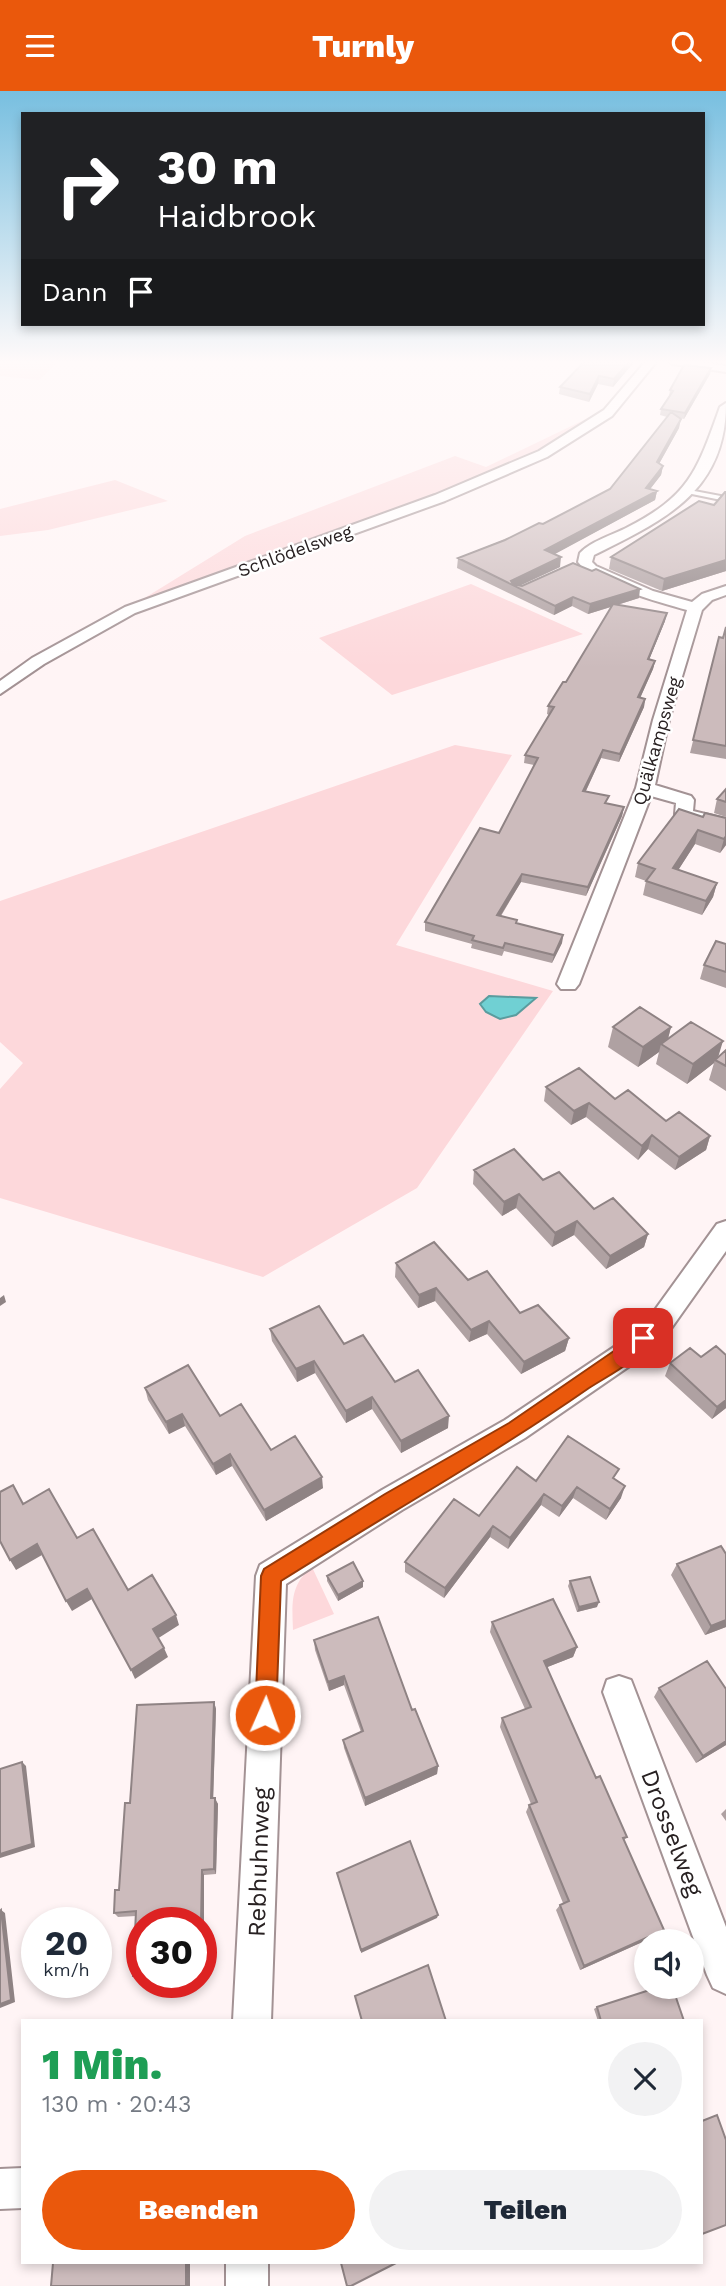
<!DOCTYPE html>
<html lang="de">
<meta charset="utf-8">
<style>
body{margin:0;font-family:"Work Sans",sans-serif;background:#f2f2f3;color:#1f2937;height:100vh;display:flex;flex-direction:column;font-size:26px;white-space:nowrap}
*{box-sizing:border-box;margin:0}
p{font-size:23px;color:#747a83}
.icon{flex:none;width:38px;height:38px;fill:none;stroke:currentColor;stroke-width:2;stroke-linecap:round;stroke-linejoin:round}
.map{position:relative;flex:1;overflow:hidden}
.panel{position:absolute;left:21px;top:1928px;width:682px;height:245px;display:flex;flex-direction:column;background:#fff;border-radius:0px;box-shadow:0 4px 10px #0003}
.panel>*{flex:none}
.banner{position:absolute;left:21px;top:21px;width:684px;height:214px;border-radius:0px;box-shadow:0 4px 10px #0003;background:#202124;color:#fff;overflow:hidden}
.fabs{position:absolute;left:634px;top:1838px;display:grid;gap:14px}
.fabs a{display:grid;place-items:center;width:70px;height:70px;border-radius:50%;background:#fff;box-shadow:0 4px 10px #0003;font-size:35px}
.speed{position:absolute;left:21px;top:1816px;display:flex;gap:14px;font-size:35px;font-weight:700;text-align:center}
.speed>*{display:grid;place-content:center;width:91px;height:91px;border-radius:50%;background:#fff;box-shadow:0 4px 10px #0003;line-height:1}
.speed small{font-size:18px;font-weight:400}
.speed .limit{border:10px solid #d22;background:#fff;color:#111}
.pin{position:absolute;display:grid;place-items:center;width:60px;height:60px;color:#fff;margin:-30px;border-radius:14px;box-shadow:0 4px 10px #0006}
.me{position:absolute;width:77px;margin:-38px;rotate:2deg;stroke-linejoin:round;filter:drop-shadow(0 0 5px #0008)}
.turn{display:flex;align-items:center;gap:24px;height:147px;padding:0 21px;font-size:32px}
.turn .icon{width:91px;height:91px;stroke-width:2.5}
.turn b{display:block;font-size:49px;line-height:60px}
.then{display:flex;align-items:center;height:66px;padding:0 21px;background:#0003;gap:14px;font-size:26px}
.round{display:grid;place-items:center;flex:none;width:74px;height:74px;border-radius:37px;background:#f2f2f3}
.headline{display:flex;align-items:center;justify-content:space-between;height:119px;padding:0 21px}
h1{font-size:42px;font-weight:800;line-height:52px;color:#1e9e55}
.button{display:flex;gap:14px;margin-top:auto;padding:14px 21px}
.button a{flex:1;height:80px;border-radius:42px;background:#ea580c;color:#fff;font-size:28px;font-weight:800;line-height:80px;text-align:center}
.button a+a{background:#f2f2f3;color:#1f2937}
header{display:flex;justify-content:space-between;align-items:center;height:91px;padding:0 21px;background:#ea580c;color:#fff;font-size:32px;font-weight:800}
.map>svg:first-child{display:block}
.green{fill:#fdd8db}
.water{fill:#70d0d3;stroke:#5a9c9e;stroke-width:2}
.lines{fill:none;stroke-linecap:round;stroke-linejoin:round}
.service-casing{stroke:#a39294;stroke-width:4}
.minor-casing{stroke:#a39294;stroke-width:4}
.service{fill:#fff;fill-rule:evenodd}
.minor{fill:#fff;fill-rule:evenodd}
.wall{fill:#afa1a2}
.shaded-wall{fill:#8f8384}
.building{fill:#ccbbbc;stroke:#8f8384;stroke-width:2}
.route{fill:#ea580c;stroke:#983908;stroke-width:2}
.labels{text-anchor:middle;stroke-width:5;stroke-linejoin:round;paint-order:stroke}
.far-street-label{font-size:18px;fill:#282122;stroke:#fff}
.near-street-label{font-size:24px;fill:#282122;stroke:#fff}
</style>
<header><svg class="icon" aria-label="menu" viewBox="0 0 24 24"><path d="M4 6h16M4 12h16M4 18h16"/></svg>Turnly<svg class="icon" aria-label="search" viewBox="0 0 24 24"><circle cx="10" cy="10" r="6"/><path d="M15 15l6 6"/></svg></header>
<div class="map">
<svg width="726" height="2195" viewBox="0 0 726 2195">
<rect width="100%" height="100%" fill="#fff4f5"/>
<path class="green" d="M 0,270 L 60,270 L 39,289 L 0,285 Z
M 590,326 L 591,329 L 540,361 L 417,413 L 143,508 L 245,445 L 455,365 L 486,376 Z
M 115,389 L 168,410 L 48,439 L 0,445 L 0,418 Z
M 471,493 L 583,543 L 392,604 L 319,547 Z
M 455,654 L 512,664 L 396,854 L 553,900 L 417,1097 L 263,1186 L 0,1107 L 0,998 L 23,972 L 0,951 L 0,810 Z
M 312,1476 L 334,1523 L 293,1539 C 292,1512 290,1494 312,1476 Z"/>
<path class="water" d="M 489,905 L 536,907 L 516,924 L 500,928 L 486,921 L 480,913 Z"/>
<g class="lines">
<defs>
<path id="service" d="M 689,399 L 726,406 L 726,410 L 687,402 L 686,401 Z"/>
<path id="minor" d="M 646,270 L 657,270 L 612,325 L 547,366 L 445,410 L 135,522 L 44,573 L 0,603 L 0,590 L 32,567 L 125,516 L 435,404 L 539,360 L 604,319 Z
M 668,270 L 695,270 L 726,275 L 726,281 L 673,273 Z
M 726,312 C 726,402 662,430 594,464 L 592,471 L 596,475 L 653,500 L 692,511 L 702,503 L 726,495 L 726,504 L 712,509 L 702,519 L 669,629 L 655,694 L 691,705 L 694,709 L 693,720 L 726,728 L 726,740 L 677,727 L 675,723 L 676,712 L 651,705 L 579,893 L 575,898 L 561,898 L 557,893 L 636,697 L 653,629 L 687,519 C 658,511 595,494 578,471 L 580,462 C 591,450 613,444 628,436 C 690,404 697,380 720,316 Z
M 726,1130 L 726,1160 L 670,1239 L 634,1272 L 525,1347 L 402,1419 L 286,1493 L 271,1930 L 233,1930 L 256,1485 L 260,1474 L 382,1399 L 505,1329 L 614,1256 L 652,1223 L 717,1133 Z
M 619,1585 L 631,1589 L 726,1836 L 726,1903 L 713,1897 L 707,1884 L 603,1601 L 607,1589 Z
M 23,2077 L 23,2117 L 0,2118 L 0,2078 Z
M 226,2172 L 268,2172 L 268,2195 L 226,2195 Z"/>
</defs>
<use href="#service" class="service-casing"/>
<use href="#minor" class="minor-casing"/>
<use href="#service" class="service"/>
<use href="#minor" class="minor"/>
</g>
<path class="wall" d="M 596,270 L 635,270 L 613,296 L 598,293 L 589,311 L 559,303 L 560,296 Z
M 711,277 L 710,283 L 684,328 L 680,327 L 679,337 L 659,373 L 663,375 L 661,384 L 650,398 L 657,400 L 655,409 L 554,463 L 560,476 L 521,494 L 639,507 L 617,514 L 665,530 L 649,569 L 655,570 L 653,578 L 640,607 L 645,608 L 644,616 L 619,671 L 601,667 L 586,700 L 607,713 L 624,716 L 622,725 L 586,805 L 521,791 L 501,825 L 517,829 L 517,832 L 563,844 L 562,852 L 552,872 L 504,860 L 502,865 L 471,857 L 472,853 L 425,840 L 425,831 L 499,742 L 534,674 L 524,672 L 525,664 L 549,624 L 547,623 L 548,615 L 566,591 L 611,516 L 588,523 L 572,515 L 554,524 L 457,477 L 458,467 L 543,433 L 610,398 L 667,326 L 660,324 L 661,318 L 669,305 L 670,299 Z
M 726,401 L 726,480 L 662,500 L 609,478 L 611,466 L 714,414 Z
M 726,536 L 726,668 L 690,662 L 719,546 L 723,547 Z
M 726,698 L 726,726 L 714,722 L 717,708 Z
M 703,726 L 726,727 L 726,754 L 720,762 L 695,753 L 678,779 L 717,792 L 713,806 L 702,824 L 643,804 L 646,790 L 635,786 L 638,772 Z
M 726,853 L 726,897 L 700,888 L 704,874 Z
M 613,936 L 671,936 L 668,948 L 718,967 L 726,959 L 726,1000 L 709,989 L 714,972 L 687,993 L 656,973 L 659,961 L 638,976 L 608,956 Z
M 546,996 L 615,1008 L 666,1030 L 710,1045 L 706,1059 L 675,1079 L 648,1058 L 638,1069 L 586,1026 L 571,1034 L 544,1010 Z
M 474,1079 L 543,1089 L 594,1118 L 648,1143 L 644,1156 L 606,1178 L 574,1144 L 552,1156 L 516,1117 L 502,1125 L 473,1093 Z
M 396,1172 L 468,1189 L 520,1222 L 569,1247 L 565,1260 L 521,1283 L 487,1243 L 469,1251 L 435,1210 L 418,1217 L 395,1186 Z
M 270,1238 L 344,1253 L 395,1291 L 448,1337 L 401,1362 L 372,1318 L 346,1332 L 315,1282 L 297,1291 L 272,1250 Z
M 670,1272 L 726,1317 L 712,1328 L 665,1285 Z
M 145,1297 L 220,1325 L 271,1359 L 323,1397 L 266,1430 L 232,1375 L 216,1384 L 185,1335 L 169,1343 L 148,1309 Z
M 615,1388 L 621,1407 L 606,1429 L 573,1407 L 559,1426 L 541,1414 L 508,1458 L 490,1446 L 444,1507 L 405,1481 L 405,1471 L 536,1390 Z
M 726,1463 L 726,1536 L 705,1544 L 671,1484 L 677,1473 Z
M 327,1485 L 363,1496 L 338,1510 L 327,1490 Z
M 570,1490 L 597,1516 L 577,1521 L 568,1495 Z
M 492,1531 L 577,1556 L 573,1566 L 547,1576 L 596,1687 L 627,1746 L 624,1749 L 664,1839 L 658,1844 L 580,1879 L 556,1819 L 560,1814 L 563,1812 L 526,1721 L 529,1714 L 531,1713 L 500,1636 L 502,1627 L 525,1618 L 490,1541 Z
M 314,1549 L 412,1619 L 438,1675 L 437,1683 L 365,1715 L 344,1657 L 343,1649 L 361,1641 L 344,1594 L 329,1600 L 315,1559 Z
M 659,1597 L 726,1598 L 726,1654 L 696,1672 L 654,1606 Z
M 214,1611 L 216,1618 L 213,1707 L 218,1713 L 216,1783 L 204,1784 L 204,1882 L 201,1882 L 201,1832 L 142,1832 L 142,1888 L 137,1888 L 133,1885 L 136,1825 L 118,1826 L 114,1822 L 119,1799 L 130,1712 Z
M 726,1718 L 726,1730 L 721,1723 Z
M 597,1916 L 684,1930 L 598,1930 L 594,1918 Z"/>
<path class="shaded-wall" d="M 630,270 L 635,270 L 613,296 L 614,288 Z
M 711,277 L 710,283 L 684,328 L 685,322 Z
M 599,285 L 598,293 L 589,311 L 590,303 Z
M 681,328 L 679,337 L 655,380 L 657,371 Z
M 663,375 L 661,384 L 644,406 L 646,397 Z
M 657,400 L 655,409 L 544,469 L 545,459 Z
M 561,466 L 560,476 L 517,496 L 511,493 L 511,490 Z
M 726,469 L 726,480 L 662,500 L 664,488 Z
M 640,498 L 639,507 L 588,523 L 590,513 Z
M 573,506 L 572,515 L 554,524 L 555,515 Z
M 667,522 L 665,530 L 646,576 L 648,568 Z
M 655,570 L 653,578 L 637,614 L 638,606 Z
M 645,608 L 644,616 L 619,671 L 620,663 Z
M 603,659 L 601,667 L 582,708 L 583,700 Z
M 624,716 L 622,725 L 586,805 L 588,796 Z
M 698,739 L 695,753 L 670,792 L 673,777 Z
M 726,745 L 726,754 L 720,762 L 724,748 Z
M 522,783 L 521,791 L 496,832 L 497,824 Z
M 717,792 L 713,806 L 702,824 L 706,810 Z
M 563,844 L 562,852 L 552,872 L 554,864 Z
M 671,936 L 666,955 L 661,953 L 659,961 L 638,976 L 643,956 Z
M 723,950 L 717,970 L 715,969 L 714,972 L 687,993 L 693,973 Z
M 589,1012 L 586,1026 L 571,1034 L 574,1020 Z
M 652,1044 L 648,1058 L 638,1069 L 642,1055 Z
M 710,1045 L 706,1059 L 675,1079 L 679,1066 Z
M 519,1103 L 516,1117 L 502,1125 L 504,1111 Z
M 577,1130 L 574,1144 L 552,1156 L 555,1142 Z
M 648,1143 L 644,1156 L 606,1178 L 610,1165 Z
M 436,1197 L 435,1210 L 418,1217 L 419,1204 Z
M 4,1204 L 6,1211 L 0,1215 L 0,1207 Z
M 489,1230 L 487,1243 L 469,1251 L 471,1239 Z
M 569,1247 L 565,1260 L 521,1283 L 524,1271 Z
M 314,1270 L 315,1282 L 297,1291 L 296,1278 Z
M 372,1306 L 372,1318 L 346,1332 L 346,1320 Z
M 726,1309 L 726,1317 L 712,1328 L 717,1316 Z
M 182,1323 L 185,1335 L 169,1343 L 166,1331 Z
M 449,1325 L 448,1337 L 401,1362 L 401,1350 Z
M 230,1363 L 232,1375 L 216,1384 L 213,1373 Z
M 322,1386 L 323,1397 L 266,1430 L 264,1419 Z
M 625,1395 L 621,1407 L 606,1429 L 610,1418 Z
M 577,1396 L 573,1407 L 559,1426 L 562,1415 Z
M 544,1403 L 541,1414 L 508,1458 L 510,1447 Z
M 493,1435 L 490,1446 L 444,1507 L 445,1497 Z
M 37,1453 L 42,1464 L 16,1479 L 10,1469 Z
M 363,1490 L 363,1496 L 338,1510 L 338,1504 Z
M 87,1498 L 92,1508 L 72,1520 L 66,1510 Z
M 599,1511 L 597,1516 L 577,1521 L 579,1516 Z
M 176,1524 L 179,1534 L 157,1548 L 153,1538 Z
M 726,1529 L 726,1536 L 705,1544 L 711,1535 Z
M 577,1556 L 573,1566 L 540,1579 L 544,1570 Z
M 164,1557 L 168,1566 L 135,1588 L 131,1579 Z
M 344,1585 L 344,1594 L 329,1600 L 328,1591 Z
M 214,1611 L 216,1618 L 213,1713 L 211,1707 Z
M 726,1650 L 726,1654 L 696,1672 L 703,1665 Z
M 22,1671 L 26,1675 L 35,1756 L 0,1767 L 0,1763 Z
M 438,1675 L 437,1683 L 365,1715 L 365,1707 Z
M 215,1707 L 218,1713 L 216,1783 L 214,1778 Z
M 202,1779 L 204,1784 L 204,1882 L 201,1879 Z
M 1,1819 L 5,1822 L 15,1911 L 0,1917 Z
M 438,1824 L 437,1827 L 361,1862 L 361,1859 Z
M 664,1839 L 658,1844 L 580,1879 L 584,1875 Z
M 186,2172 L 190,2172 L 190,2195 L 186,2195 Z"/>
<path class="building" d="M 585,270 L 594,272 L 596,270 L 630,270 L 614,288 L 599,285 L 590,303 L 560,296 Z
M 684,274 L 711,277 L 685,322 L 661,318 L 673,300 L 670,299 Z
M 671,321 L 681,328 L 657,371 L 663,375 L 646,397 L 657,400 L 545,459 L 561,466 L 511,490 L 513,493 L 522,495 L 573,472 L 592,480 L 596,478 L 640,498 L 590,513 L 573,506 L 555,515 L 458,467 L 505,449 L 539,432 L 543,433 L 610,398 Z
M 725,401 L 726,401 L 726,469 L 664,488 L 611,466 L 699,410 L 714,414 Z
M 613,513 L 667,522 L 648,568 L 655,570 L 638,606 L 645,608 L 620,663 L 603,659 L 583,700 L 609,705 L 605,712 L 624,716 L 588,796 L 522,783 L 497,824 L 517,829 L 516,832 L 563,844 L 554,864 L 505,852 L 503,857 L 472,849 L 474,845 L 425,831 L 480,737 L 499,742 L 538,667 L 525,664 L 554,616 L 548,615 L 563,591 L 566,591 Z
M 726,536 L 726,655 L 693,649 L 719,546 L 723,547 Z
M 726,698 L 726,711 L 717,708 Z
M 679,718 L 703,726 L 705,722 L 726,727 L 726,745 L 724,748 L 698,739 L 673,777 L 717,792 L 706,810 L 646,790 L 655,778 L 638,772 Z
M 716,850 L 726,853 L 726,881 L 704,874 Z
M 640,916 L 671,936 L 643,956 L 613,936 Z
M 691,931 L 723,950 L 693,973 L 661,953 Z
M 726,959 L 726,975 L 715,969 Z
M 579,977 L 615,1008 L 628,999 L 666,1030 L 679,1021 L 710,1045 L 679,1066 L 652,1044 L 642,1055 L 589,1012 L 574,1020 L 546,996 Z
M 514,1058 L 543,1089 L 559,1081 L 594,1118 L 613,1107 L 648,1143 L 610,1165 L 577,1130 L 555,1142 L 519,1103 L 504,1111 L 474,1079 Z
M 434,1151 L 468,1189 L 487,1180 L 520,1222 L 538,1214 L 569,1247 L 524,1271 L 489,1230 L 471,1239 L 436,1197 L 419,1204 L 396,1172 Z
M 319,1215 L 344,1253 L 363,1244 L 395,1291 L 418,1279 L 449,1325 L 401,1350 L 372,1306 L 346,1320 L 314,1270 L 296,1278 L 270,1238 Z
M 716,1255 L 726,1264 L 726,1309 L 717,1316 L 670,1272 L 690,1257 L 701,1266 Z
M 188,1274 L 220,1325 L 241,1313 L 271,1359 L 295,1345 L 322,1386 L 264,1419 L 230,1363 L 213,1373 L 182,1323 L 166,1331 L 145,1297 Z
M 568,1345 L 619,1378 L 613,1387 L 625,1395 L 610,1418 L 577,1396 L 562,1415 L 544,1403 L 510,1447 L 493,1435 L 445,1497 L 405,1471 L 454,1408 L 479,1425 L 517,1376 L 536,1390 Z
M 13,1394 L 23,1413 L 49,1398 L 77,1447 L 93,1438 L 128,1499 L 152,1484 L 176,1524 L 153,1538 L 164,1557 L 131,1579 L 87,1498 L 66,1510 L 37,1453 L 10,1469 L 0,1450 L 0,1401 Z
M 721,1455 L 726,1463 L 726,1529 L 711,1535 L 677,1473 Z
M 353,1471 L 363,1490 L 338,1504 L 327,1485 Z
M 590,1486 L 599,1511 L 579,1516 L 570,1490 Z
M 553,1508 L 577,1556 L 544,1570 L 596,1687 L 600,1685 L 627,1746 L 623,1747 L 664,1839 L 584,1875 L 560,1814 L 569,1810 L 529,1714 L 537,1711 L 502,1627 L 531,1616 L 492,1531 Z
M 378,1526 L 412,1619 L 415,1618 L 438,1675 L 365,1707 L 343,1649 L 363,1640 L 344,1585 L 328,1591 L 314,1549 Z
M 707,1570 L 726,1598 L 726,1650 L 703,1665 L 659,1597 Z
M 214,1611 L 211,1707 L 215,1707 L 214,1778 L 202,1779 L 201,1832 L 142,1832 L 142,1884 L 133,1885 L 136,1820 L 114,1822 L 115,1799 L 119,1799 L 125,1712 L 130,1712 L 137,1614 Z
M 22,1671 L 32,1753 L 0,1763 L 0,1678 Z
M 410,1750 L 438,1824 L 361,1859 L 337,1782 Z
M 1,1819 L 11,1909 L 0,1913 L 0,1820 Z
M 428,1874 L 446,1930 L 362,1930 L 355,1905 Z
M 662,1895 L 672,1895 L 684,1930 L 601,1930 L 597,1916 Z
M 207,1929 L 207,1930 L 159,1930 Z
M 717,2024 L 726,2049 L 726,2134 L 702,2143 L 702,2030 Z
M 53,2172 L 186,2172 L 186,2195 L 51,2195 Z
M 341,2172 L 396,2172 L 351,2195 L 347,2195 Z"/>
<linearGradient id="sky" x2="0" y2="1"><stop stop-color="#78bfe0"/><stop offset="0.47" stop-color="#fffafa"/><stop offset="1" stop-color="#fffafa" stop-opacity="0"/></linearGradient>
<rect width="726" height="577" fill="url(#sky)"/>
<path class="route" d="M 643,1240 L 649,1242 L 651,1247 C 641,1269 609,1284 589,1297 C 490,1366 384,1425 281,1490 L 276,1624 L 273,1632 L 265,1635 L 258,1632 L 255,1624 L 261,1485 L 264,1478 L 385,1403 L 509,1332 Z"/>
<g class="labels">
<g class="far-street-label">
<text transform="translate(295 460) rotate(-20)" y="6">Schlödelsweg</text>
<text transform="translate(657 650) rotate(-74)" y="6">Quälkampsweg</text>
</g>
<g class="near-street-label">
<text transform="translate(672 1742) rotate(69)" y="8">Drosselweg</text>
<text transform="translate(259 1771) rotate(-88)" y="8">Rebhuhnweg</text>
</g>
</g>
</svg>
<div class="fabs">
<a><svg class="icon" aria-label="sound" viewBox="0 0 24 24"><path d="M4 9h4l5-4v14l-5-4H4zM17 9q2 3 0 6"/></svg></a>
</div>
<div class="speed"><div>20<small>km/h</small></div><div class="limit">30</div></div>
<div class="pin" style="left:643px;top:1247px;background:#d93025"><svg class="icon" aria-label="arrive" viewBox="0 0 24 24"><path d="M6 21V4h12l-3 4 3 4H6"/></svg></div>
<svg class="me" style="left:265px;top:1624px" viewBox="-20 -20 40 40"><circle r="17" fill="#ea580c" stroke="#fff" stroke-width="3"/><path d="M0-11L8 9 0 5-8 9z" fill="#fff"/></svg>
<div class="banner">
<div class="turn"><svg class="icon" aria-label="right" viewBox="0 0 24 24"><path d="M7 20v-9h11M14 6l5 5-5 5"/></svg><div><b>30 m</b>Haidbrook</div></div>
<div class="then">Dann<svg class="icon" aria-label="arrive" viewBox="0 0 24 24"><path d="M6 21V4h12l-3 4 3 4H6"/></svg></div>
</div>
<section class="panel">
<div class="headline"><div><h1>1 Min.</h1><p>130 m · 20:43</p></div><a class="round"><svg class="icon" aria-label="close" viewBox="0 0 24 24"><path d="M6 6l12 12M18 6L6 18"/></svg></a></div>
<div class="button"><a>Beenden</a><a>Teilen</a></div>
</section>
</div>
